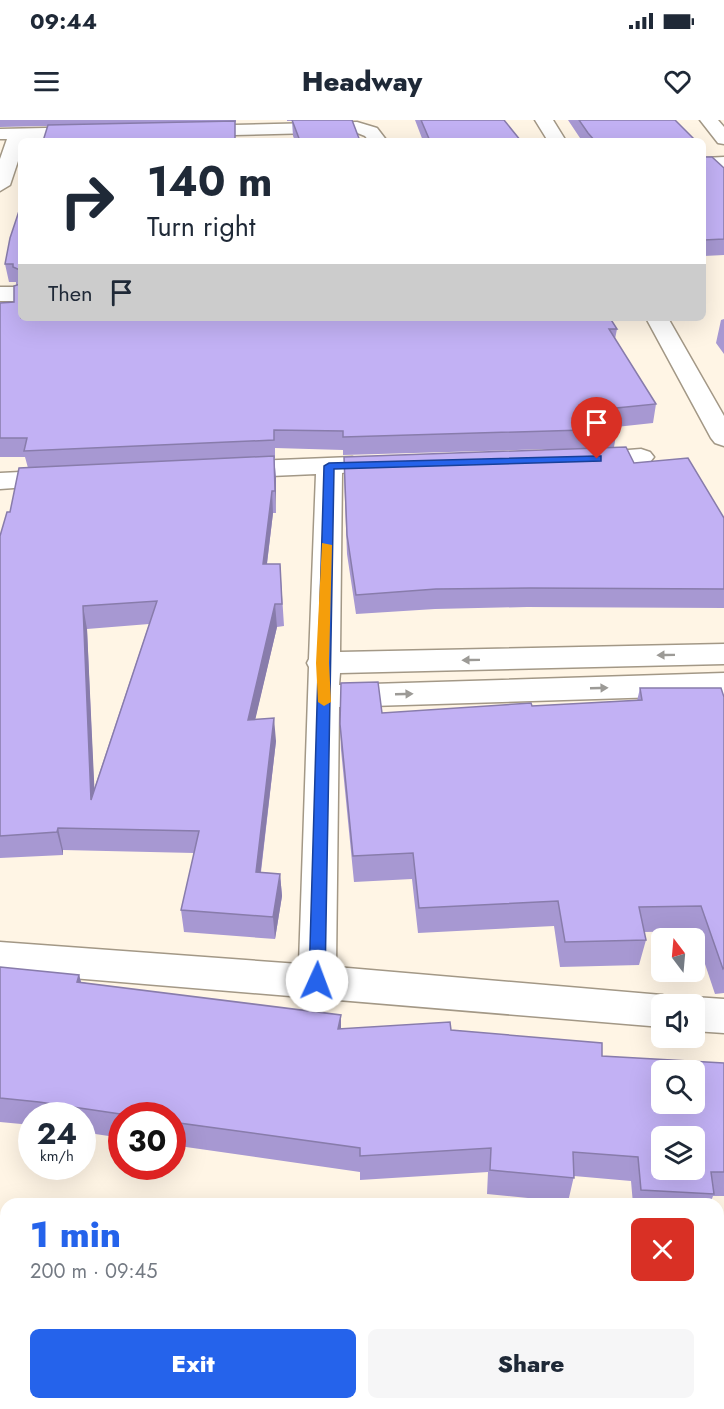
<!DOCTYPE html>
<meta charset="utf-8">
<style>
body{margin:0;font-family:Jost,sans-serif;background:#f6f6f7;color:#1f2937;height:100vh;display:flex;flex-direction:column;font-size:22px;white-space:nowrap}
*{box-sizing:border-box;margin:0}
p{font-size:20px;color:#747a83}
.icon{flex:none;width:33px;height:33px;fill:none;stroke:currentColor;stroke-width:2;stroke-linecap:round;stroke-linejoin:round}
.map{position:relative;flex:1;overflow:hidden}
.details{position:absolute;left:0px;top:1078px;width:724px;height:212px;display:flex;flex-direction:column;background:#fff;border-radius:18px 18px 0 0;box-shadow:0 6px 24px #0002}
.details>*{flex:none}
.hud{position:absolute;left:18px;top:18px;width:688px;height:183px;border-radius:9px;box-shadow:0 6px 24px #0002;background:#fff;color:#1f2937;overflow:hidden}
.needle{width:39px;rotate:344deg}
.controls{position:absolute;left:651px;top:808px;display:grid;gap:12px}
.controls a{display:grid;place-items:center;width:54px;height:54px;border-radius:9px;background:#fff;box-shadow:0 6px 24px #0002;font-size:30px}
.speed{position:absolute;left:18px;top:982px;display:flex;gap:12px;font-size:30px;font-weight:700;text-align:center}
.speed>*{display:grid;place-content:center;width:78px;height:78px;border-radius:50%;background:#fff;box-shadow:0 6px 24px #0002;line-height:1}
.speed small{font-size:15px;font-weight:400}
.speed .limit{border:9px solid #d22;background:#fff;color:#111}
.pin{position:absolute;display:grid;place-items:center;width:51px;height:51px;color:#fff;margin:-62px -26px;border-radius:50% 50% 50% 0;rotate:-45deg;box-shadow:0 0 6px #0007}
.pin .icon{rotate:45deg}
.me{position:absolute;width:66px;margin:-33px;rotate:2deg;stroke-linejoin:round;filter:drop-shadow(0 0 4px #0008)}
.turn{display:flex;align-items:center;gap:21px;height:126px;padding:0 30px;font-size:27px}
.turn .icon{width:78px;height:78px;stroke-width:2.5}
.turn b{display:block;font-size:42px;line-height:51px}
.then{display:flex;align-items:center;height:57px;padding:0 30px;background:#0003;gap:12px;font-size:22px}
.round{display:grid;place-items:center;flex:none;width:63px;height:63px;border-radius:9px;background:#f6f6f7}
.summary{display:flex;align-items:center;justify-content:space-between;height:102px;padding:0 30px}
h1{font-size:36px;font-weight:800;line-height:45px;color:#2563eb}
.primary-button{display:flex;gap:12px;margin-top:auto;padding:12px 30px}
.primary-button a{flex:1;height:69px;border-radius:9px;background:#2563eb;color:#fff;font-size:24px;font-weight:800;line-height:69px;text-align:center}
.primary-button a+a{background:#f6f6f7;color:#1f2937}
.status{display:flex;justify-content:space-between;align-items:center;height:42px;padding:0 30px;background:#fff;direction:ltr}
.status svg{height:16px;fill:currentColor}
header{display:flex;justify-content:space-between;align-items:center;height:78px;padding:0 30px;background:#fff;font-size:27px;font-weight:800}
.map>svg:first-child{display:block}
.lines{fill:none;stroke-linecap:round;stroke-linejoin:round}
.minor-casing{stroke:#a39886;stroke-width:3}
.minor{fill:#fff;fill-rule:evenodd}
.wall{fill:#a798d2;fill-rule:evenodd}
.shaded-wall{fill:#887cab}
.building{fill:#c2b1f4;stroke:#887cab;stroke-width:1.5;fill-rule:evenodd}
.oneway{fill:#9c9a96}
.route{fill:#2563eb;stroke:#184099;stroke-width:1.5}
.slow{fill:#f59e0b}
</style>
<div class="status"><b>09:44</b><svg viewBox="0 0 49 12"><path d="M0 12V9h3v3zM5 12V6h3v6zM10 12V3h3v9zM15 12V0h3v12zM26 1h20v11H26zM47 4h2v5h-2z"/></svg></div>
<header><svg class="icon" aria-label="menu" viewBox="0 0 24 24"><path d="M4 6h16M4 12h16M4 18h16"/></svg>Headway<svg class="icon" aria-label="heart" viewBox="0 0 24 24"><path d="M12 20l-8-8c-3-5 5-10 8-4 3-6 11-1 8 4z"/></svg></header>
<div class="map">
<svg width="724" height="1289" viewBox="0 0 724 1289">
<rect width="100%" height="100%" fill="#fff5e5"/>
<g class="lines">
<defs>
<path id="minor" d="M 535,0 L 553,0 L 566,21 L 548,21 Z
M 700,0 L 718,0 L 724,7 L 724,24 L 718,23 Z
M 357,2 L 377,8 L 387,21 L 369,21 L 365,16 L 355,12 L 191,16 L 182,11 L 191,6 Z
M 91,7 L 100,12 L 97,16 L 21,21 L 21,32 L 10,65 L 0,71 L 0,39 L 7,19 L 0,19 L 0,9 Z
M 724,37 L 724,49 L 704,50 L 704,38 Z
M 0,167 L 21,167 L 21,181 L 0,181 Z
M 646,198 L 668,198 L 724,296 L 724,326 L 715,323 L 711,318 Z
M 641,329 L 650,332 L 654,337 L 650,342 L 586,347 L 577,344 L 573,339 L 577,334 Z
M 352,337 L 361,340 L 365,345 L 361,350 L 342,353 L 340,532 L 724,524 L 724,544 L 340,553 L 339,565 L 724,553 L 724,575 L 339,587 L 336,847 L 662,875 L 676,879 L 678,885 L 662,885 L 662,907 L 0,852 L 0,822 L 299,844 L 309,547 L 307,543 L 309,539 L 316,354 L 229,358 L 220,356 L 216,350 L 220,344 L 229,342 Z
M 61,350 L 70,352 L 74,358 L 70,364 L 0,369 L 0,353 Z
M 694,877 L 724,879 L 724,913 L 694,911 L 694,885 L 679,885 Z
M 0,1126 L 6,1127 L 6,1171 L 0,1170 Z
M 718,1212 L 724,1212 L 724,1258 L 718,1258 Z"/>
</defs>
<use href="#minor" class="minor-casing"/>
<use href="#minor" class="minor"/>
</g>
<path class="wall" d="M 0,0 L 236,0 L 236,2 L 0,7 Z
M 287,0 L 352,0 L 360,21 L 295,21 L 293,16 L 292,1 L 287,1 Z
M 415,0 L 504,0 L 521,21 L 423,21 Z
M 568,0 L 675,0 L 696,21 L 582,21 Z
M 704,29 L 705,37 L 724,48 L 724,135 L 704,136 Z
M 21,85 L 21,198 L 617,209 L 615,219 L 656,284 L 653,303 L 616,307 L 617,309 L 614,327 L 634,343 L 724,398 L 724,488 L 527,487 L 435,489 L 356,494 L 347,434 L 344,355 L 549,329 L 343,335 L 343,330 L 275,328 L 275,338 L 274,338 L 276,393 L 273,393 L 267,444 L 280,444 L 284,506 L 277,507 L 255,599 L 276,621 L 261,752 L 280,754 L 282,776 L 275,819 L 184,812 L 181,790 L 194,733 L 63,730 L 63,735 L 0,738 L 0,416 L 28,348 L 25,337 L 0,337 L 0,183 L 14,182 L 16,165 L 16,162 L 9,162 L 5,144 ZM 149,504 L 94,669 L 87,509 Z
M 724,199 L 724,234 L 716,223 L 721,200 Z
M 640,568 L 724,577 L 724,873 L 715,874 L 694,811 L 644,812 L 646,820 L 639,845 L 560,847 L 554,806 L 418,813 L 412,759 L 354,762 L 341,630 L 340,604 L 382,593 L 637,581 Z
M 0,847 L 79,855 L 81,862 L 341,908 L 451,910 L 602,936 L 724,943 L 724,1076 L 713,1076 L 710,1084 L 633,1084 L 631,1061 L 574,1056 L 568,1082 L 487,1074 L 488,1052 L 360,1060 L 360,1052 L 172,1025 L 172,996 L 122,996 L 122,1018 L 82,1012 L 82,996 L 32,996 L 32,1005 L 0,1002 Z"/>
<path class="shaded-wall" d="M 274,336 L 276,358 L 276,393 L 275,371 Z
M 272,371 L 273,393 L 264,467 L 263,444 Z
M 275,484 L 277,507 L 250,622 L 248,600 Z
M 83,486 L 87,509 L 96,702 L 91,680 Z
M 274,598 L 276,621 L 258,774 L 256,752 Z
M 58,708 L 63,730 L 63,735 L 57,712 Z
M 280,754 L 282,776 L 275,819 L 273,797 Z
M 79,855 L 86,880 L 77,862 Z
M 341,895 L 341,921 L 338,909 Z"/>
<path class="building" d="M 292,0 L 352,0 L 360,21 L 300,21 Z
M 421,0 L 504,0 L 521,21 L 430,21 Z
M 579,0 L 675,0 L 696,21 L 595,21 L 588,13 Z
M 235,1 L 235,21 L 43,21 L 48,5 Z
M 704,29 L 705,37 L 712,37 L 724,48 L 724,119 L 704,120 Z
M 21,85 L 21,198 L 610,198 L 617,209 L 609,209 L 656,284 L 607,289 L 617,309 L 343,317 L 343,311 L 274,310 L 274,320 L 24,331 L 27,318 L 0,318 L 0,183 L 14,182 L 14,166 L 20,164 L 20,150 L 13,147 L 13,144 L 5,144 L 10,118 Z
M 626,327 L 634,343 L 688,338 L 724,398 L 724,469 L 530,468 L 436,469 L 356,475 L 347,415 L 344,337 Z
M 274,336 L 275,371 L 272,371 L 263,444 L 280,444 L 282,484 L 275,484 L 248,600 L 274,598 L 256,752 L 280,754 L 273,797 L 181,790 L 199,711 L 58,708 L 57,712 L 0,716 L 0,416 L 7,392 L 10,392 L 19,348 ZM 157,481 L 91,680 L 83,486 Z
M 378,562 L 382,593 L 531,583 L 532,586 L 642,580 L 640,568 L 721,568 L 724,577 L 724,848 L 723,849 L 701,786 L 639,787 L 646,820 L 565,822 L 558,781 L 419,788 L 413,733 L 353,736 L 340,604 L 341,563 Z
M 0,847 L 79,855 L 77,862 L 341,895 L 338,909 L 450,902 L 451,910 L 602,923 L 602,936 L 724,943 L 724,1052 L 711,1052 L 714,1074 L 641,1070 L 638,1037 L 573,1032 L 574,1058 L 490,1050 L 491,1028 L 360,1036 L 360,1028 L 172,1002 L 172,996 L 134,996 L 39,982 L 0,978 ZM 662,951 L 694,951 L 694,984 L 662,984 ZM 662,1017 L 694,1017 L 694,1050 L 662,1050 Z
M 718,1270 L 724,1275 L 724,1289 L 671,1289 L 675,1284 L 718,1284 Z
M 85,1284 L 590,1284 L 590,1289 L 84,1289 Z"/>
<defs><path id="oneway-solid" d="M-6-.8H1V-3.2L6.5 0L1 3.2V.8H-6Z" transform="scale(1.5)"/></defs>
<g class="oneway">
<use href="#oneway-solid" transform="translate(666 535) rotate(179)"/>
<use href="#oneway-solid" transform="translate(471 540) rotate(179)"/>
<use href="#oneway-solid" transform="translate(599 568) rotate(-2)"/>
<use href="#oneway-solid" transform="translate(404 574) rotate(-2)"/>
</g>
<path class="route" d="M 597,336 L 601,336 L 601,341 L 334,349 L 325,861 L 322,865 L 311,865 L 309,861 L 324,346 L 329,343 Z"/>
<path class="slow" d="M 322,423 L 332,425 L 329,543 L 331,582 L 324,586 L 318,582 L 316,543 Z"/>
</svg>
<div class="controls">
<a><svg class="needle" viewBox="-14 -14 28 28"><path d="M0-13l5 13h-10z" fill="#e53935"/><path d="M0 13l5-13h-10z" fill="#747a83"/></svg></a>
<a><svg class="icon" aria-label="sound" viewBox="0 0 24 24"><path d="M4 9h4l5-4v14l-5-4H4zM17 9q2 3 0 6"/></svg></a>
<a><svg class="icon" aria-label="search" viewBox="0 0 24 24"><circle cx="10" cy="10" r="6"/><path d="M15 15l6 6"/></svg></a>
<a><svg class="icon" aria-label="layers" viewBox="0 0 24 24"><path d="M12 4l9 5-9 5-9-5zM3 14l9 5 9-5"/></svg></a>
</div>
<div class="speed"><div>24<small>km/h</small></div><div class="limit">30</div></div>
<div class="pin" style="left:597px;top:339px;background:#d93025"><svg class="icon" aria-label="arrive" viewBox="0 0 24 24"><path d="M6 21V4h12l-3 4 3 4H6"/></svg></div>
<svg class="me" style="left:317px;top:861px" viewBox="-20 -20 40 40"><circle r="19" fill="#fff"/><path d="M0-13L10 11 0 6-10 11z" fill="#2563eb"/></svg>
<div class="hud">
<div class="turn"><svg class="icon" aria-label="right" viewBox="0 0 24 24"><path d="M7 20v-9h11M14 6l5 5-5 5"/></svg><div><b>140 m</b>Turn right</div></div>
<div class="then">Then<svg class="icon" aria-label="arrive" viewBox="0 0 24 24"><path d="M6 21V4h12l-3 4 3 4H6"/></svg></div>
</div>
<section class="details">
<div class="summary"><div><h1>1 min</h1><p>200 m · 09:45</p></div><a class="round" style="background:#d93025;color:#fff"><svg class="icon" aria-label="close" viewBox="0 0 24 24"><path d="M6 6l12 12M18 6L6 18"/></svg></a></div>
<div class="primary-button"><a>Exit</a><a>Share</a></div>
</section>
</div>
